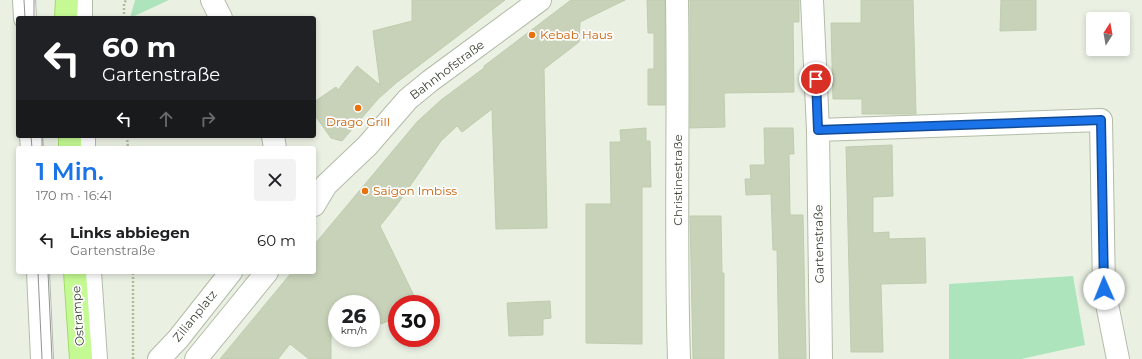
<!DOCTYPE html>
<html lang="de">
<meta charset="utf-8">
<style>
body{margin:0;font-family:Montserrat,sans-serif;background:#f2f2f2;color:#202124;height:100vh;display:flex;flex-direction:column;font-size:15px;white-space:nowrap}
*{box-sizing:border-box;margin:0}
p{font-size:13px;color:#757577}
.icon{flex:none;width:22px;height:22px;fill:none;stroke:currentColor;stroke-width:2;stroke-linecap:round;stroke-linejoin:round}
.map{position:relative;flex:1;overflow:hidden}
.drawer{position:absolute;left:16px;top:146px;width:300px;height:128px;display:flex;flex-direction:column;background:#fff;border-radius:4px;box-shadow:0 2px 6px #0003}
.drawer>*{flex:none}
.hud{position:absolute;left:16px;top:16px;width:300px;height:122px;border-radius:4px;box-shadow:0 2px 6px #0003;background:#202124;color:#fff;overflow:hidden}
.needle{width:26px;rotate:11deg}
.fabs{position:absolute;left:1086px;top:12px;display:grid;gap:8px}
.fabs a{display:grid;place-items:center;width:44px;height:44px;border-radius:4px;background:#fff;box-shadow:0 2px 6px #0003;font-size:20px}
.speed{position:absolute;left:328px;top:295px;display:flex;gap:8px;font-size:20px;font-weight:700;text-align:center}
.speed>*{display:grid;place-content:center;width:52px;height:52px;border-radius:50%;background:#fff;box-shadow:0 2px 6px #0003;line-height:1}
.speed small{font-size:10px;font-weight:400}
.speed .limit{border:6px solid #d22;background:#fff;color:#111}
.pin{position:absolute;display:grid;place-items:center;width:34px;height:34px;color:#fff;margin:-17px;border:2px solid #fff;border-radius:50%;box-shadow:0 1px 4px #0007}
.me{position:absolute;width:44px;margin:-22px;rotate:359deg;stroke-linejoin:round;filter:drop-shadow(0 0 3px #0008)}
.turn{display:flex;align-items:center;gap:14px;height:84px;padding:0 20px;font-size:18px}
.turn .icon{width:52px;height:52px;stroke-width:2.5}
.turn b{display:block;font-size:28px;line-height:34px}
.lanes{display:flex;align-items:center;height:38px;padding:0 20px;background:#0003;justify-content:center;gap:20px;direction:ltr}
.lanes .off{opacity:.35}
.round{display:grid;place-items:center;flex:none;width:42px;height:42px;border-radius:4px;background:#f2f2f2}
.overview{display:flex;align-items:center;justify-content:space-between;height:68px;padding:0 20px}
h1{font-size:24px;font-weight:600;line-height:30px;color:#1a73e8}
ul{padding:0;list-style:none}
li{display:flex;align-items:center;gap:12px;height:52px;padding:0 20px}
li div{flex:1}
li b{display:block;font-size:15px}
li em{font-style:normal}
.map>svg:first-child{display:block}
.green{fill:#ade4bc}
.building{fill:#c8d2b9;stroke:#bfccad}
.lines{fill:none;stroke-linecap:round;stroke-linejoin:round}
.minor-casing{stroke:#b2bca7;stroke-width:24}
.major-casing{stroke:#a0dd65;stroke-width:24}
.path{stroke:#acbd98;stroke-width:2.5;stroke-dasharray:2 2;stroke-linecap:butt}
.minor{stroke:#fff;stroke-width:22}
.major{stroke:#c4f994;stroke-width:22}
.tram{stroke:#939393;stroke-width:1}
.route-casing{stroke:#114b97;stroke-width:10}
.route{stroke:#1a73e8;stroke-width:7}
.food-dot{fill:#e8710a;stroke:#fff;stroke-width:1.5}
.labels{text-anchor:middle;stroke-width:3.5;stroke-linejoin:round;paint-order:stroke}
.food-label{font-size:12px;fill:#c56008;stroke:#fff;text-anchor:start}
.street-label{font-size:12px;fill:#3c4234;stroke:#fff}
</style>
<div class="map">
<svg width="1142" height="359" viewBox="0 0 1142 359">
<rect width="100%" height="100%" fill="#eaf1e3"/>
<path class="green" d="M 135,0 L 169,0 L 130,18 Z
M 1073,276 L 1085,345 L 1021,359 L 949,359 L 949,284 Z"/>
<path class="building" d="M 412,0 L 505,0 L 396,83 L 378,99 L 342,141 L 331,138 L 314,114 L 314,102 L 336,87 L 338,90 L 357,66 L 380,85 L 373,31 L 412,21 Z
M 571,0 L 625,0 L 580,22 L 579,42 L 544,69 L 547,228 L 496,229 L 492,109 L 462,132 L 457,126 L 441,141 L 399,202 L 380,226 L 418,304 L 397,304 L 397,317 L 381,324 L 375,304 L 337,304 L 337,333 L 331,334 L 331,359 L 309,359 L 290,344 L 278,359 L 220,359 L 292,272 L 314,272 L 314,245 L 417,122 L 441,100 L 484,68 L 484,66 Z
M 647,0 L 665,0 L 665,105 L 648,105 L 648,69 L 654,69 L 654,33 L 648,33 Z
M 690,0 L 799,0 L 799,22 L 793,22 L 794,92 L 724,93 L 725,127 L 690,128 Z
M 861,0 L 913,0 L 916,114 L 862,114 L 862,99 L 833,99 L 831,23 L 861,23 Z
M 1001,0 L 1036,0 L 1036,30 L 1000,31 Z
M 646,128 L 646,141 L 650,141 L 651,187 L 642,187 L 642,344 L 586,343 L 586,204 L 611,204 L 610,142 L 621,142 L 620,130 Z
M 764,128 L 793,128 L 794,154 L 789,154 L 790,215 L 803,215 L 806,359 L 779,359 L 777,250 L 773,250 L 771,194 L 746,195 L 745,179 L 751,179 L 750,165 L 765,165 Z
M 892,145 L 893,196 L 873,197 L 873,233 L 889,232 L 889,239 L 925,238 L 926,283 L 881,284 L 883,352 L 851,352 L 846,147 Z
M 690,216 L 721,216 L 722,273 L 724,273 L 724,359 L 693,359 Z
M 550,301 L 551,318 L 543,319 L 543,335 L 509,336 L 507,303 Z"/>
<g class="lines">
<defs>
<path id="minor" d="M 24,0 L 25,18
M 212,0 L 221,18
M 677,0 C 679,120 675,239 679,359
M 812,0 L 818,130 L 821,359
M 81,18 L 81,0
M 818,130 L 1101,120 L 1104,289 L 1118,359
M 31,136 L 32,148
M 84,136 L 84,148
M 273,136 L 275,148
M 314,205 L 326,185 L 367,146 L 408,99 L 430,81 L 540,0
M 38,272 L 42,359
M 90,272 L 96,359
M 159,359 L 178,339 L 231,272
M 196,359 L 267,272"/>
<path id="major" d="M 66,18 L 67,0
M 70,136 L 70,148
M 75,272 L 81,359"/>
</defs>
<use href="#minor" class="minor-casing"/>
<use href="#major" class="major-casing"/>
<path class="path" d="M 124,18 L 124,4 L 126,0
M 127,136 L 128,148
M 133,359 L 133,272"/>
<use href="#minor" class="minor"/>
<use href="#major" class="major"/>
<path class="tram" d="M 24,0 L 25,18
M 34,0 L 34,18
M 31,136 L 32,148
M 42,136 L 42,148
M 38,272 L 42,359
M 48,272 L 52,359"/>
</g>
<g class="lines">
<defs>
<path id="route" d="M 816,79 L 818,130 L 1101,120 L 1104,289"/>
</defs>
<use href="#route" class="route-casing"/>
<use href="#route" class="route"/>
</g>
<g class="food-dot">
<circle cx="532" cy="35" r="4"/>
<circle cx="358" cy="108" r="4"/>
<circle cx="365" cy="191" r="4"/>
</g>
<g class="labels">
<g class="food-label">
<text x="540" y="39">Kebab Haus</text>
<text x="358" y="126" text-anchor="middle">Drago Grill</text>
<text x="373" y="195">Saigon Imbiss</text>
</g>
<g class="street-label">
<text transform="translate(447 70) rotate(-37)" y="4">Bahnhofstraße</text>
<text transform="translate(678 180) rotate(-90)" y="4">Christinestraße</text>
<text transform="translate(819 244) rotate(-91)" y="4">Gartenstraße</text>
<text transform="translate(78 316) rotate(-94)" y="4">Ostrampe</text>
<text transform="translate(195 316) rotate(-51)" y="4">Zilianplatz</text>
</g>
</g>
</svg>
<div class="fabs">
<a><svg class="needle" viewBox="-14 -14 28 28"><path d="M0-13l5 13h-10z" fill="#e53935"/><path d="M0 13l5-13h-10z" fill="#757577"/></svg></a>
</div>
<div class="speed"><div>26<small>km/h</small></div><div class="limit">30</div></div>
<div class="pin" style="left:816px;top:79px;background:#d93025"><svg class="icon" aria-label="arrive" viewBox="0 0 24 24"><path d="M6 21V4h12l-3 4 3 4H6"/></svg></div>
<svg class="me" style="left:1104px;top:289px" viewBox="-20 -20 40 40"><circle r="19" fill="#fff"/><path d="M0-13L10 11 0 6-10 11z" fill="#1a73e8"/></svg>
<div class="hud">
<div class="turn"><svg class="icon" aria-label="left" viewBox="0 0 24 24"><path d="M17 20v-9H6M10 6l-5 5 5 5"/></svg><div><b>60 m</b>Gartenstraße</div></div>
<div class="lanes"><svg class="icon" aria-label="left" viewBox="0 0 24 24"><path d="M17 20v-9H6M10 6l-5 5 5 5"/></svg><svg class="icon off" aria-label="ahead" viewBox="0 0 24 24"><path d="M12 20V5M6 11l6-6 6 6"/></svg><svg class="icon off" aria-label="right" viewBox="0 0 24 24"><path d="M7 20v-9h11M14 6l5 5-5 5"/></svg></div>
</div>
<section class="drawer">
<div class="overview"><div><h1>1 Min.</h1><p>170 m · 16:41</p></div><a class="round"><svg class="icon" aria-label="close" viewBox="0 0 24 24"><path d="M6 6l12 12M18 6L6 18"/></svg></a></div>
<ul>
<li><svg class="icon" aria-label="left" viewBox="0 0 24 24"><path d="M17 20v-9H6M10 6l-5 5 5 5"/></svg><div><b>Links abbiegen</b><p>Gartenstraße</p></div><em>60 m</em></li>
</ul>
</section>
</div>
